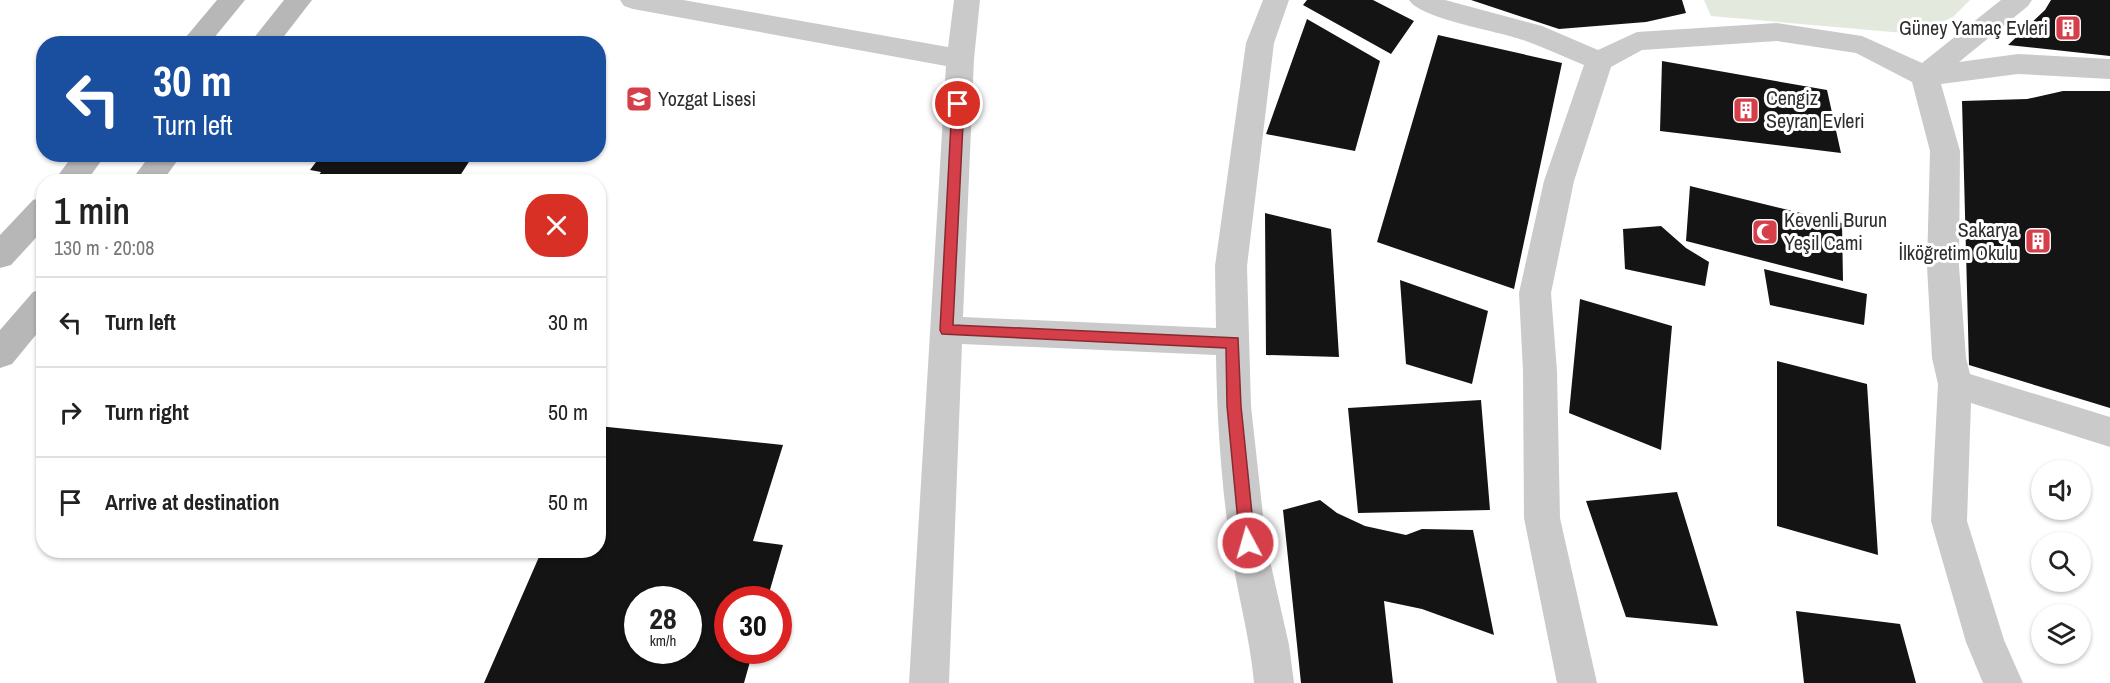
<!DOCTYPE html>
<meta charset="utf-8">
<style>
body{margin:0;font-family:"Archivo Narrow",sans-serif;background:#f2f2f2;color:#222;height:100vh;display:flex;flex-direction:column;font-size:22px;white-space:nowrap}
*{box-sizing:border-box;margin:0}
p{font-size:20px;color:#767676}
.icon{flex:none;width:33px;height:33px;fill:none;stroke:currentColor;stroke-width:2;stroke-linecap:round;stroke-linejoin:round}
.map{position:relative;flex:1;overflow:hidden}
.details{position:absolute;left:36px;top:174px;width:570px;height:384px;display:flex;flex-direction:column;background:#fff;border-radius:24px;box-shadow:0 2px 4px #0004}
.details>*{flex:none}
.guide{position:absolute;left:36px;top:36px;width:570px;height:126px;border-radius:24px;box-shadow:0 2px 4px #0004;background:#1a4fa0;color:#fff;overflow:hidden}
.buttons{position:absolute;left:2031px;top:460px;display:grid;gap:12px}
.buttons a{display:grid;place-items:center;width:60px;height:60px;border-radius:50%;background:#fff;box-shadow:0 2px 4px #0004;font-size:30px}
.speed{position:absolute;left:624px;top:586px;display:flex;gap:12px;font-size:30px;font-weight:700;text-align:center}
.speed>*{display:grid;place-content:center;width:78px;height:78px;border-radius:50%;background:#fff;box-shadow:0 2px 4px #0004;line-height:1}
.speed small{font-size:15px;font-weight:400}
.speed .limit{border:9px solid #d22;background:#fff;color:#111}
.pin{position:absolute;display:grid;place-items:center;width:51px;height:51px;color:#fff;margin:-26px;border:3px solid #fff;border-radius:50%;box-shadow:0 2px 6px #0007}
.me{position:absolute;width:66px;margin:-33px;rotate:354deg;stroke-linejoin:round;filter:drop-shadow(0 0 4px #0008)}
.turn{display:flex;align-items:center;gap:21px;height:126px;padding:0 18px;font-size:27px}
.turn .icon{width:78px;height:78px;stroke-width:2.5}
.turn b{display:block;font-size:42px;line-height:51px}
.round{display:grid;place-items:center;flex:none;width:63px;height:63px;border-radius:24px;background:#f2f2f2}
.overview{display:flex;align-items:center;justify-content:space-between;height:102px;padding:0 18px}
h1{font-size:36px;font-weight:600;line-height:45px}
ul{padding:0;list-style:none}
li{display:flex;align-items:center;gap:18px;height:90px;padding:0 18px;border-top:2px solid #e0e0e0}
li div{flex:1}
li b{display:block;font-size:22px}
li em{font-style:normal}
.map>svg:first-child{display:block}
.green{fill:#e3e9dc}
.building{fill:#141414;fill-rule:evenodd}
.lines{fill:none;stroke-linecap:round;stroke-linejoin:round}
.street{fill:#cacaca;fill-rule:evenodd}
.secondary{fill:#b7b7b7;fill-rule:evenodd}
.route{fill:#d43f4a;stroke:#8a2930;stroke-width:1.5}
.labels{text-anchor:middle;stroke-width:6;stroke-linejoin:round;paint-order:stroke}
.poi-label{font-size:20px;fill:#2d2d2d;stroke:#fff;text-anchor:start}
</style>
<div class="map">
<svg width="2110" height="683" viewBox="0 0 2110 683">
<rect width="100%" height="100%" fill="#fff"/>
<path class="green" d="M 1704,0 L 1970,0 L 1953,17 L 1915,34 L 1711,16 Z"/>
<path class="building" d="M 1307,0 L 1373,0 L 1414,21 L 1391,54 L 1303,5 Z
M 1471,0 L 1682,0 L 1686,13 L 1646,22 L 1559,29 Z
M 2051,0 L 2110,0 L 2110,56 L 2008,45 L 2045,10 Z
M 1307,19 L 1380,61 L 1355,151 L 1266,134 Z
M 1438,35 L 1562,63 L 1514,289 L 1377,242 Z
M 1662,61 L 1827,90 L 1841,153 L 1660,131 Z
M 2063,91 L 2110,91 L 2110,408 L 1969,365 L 1962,101 L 2027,99 Z
M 322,154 L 474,154 L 456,182 L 314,182 L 321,172 L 310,170 Z
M 1690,186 L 1842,223 L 1843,281 L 1686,241 Z
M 1265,213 L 1331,229 L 1339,357 L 1266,355 Z
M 1661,226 L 1686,248 L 1709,262 L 1705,286 L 1625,269 L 1623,229 Z
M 1764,269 L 1867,294 L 1864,325 L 1770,305 Z
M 1400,280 L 1488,311 L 1472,384 L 1406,364 Z
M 1580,299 L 1672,326 L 1661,450 L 1569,413 Z
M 1777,361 L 1867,384 L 1878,555 L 1777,526 Z
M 1481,400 L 1490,510 L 1358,513 L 1348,408 Z
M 598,426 L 783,445 L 753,541 L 783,545 L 767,600 L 728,600 L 728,651 L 753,651 L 744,683 L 484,683 L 542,550 L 598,550 ZM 638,600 L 688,600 L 688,651 L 638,651 Z
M 1677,492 L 1718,626 L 1626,617 L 1586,501 Z
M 1320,500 L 1337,513 L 1365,526 L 1406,535 L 1422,529 L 1473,530 L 1494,635 L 1422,609 L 1384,601 L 1393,683 L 1301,683 L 1283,510 Z
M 1796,611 L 1900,624 L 1916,683 L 1804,683 Z"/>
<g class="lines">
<path class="street" d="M 620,0 L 683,0 L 948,47 L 954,0 L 980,0 L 974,59 L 963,317 L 1216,328 L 1215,266 L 1246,43 L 1263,0 L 1289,0 L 1274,43 L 1247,266 L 1251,406 L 1266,543 L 1289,645 L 1294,683 L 1254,683 C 1250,635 1236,590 1230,543 C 1221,481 1217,417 1216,355 L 962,344 L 949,683 L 909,683 L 946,66 L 633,9 L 624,6 Z
M 1409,0 L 1445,0 L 1542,26 L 1598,50 L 1637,32 L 1777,23 L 1862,36 L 1922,63 L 2001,0 L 2032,0 L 2028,6 L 1959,62 L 2018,54 L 2110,59 L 2110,79 L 2018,74 L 1941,84 L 1960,151 L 1959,266 L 1966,358 L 1970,374 L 2110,417 L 2110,447 L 1971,403 L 1967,521 L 2004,640 L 2023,683 L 1983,683 L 1966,642 L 1931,521 L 1938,384 L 1932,358 L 1927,266 L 1930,151 L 1912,82 L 1856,53 L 1777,41 L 1642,50 L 1611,67 L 1574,181 L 1551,293 L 1557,371 L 1560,518 L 1597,683 L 1557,683 L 1524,518 L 1523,371 L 1519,293 L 1544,181 L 1584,65 C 1564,57 1543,47 1523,40 C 1498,31 1421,19 1409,0 Z"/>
<path class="secondary" d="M 217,0 L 245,0 L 209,44 L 180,44 Z
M 284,0 L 312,0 L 278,44 L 249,44 Z
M 74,154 L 106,154 L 86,182 L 53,182 Z
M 151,154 L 182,154 L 162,182 L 130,182 Z
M 44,197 L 44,229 L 11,265 L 0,268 L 0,235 L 33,200 Z
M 44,288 L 44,325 L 12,364 L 0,368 L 0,330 L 33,292 Z"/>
</g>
<path class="route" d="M 958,100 L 964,104 L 953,325 L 1238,338 L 1241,406 L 1255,543 L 1253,548 L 1248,550 L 1242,548 L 1240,543 L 1227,406 L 1226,348 L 942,334 L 940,330 L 952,104 Z"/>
<defs>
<symbol id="building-square" viewBox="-11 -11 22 22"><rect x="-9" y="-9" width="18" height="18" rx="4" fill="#d43f4a" stroke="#fff"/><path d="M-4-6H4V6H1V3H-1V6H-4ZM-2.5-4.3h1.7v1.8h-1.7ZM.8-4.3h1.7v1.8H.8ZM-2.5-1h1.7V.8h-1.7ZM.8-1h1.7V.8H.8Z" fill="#fff"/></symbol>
<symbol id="school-square" viewBox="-11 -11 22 22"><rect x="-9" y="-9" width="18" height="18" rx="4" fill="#d43f4a" stroke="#fff"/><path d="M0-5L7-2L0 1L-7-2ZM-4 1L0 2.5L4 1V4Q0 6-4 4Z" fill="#fff"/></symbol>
<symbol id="mosque-square" viewBox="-11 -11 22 22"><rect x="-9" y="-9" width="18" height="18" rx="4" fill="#d43f4a" stroke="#fff"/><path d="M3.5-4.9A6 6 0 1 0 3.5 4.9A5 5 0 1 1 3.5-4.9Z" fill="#fff"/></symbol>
</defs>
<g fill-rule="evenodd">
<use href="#building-square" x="2053" y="13" width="30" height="30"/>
<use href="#school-square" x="624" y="84" width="30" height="30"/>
<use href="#building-square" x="1731" y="95" width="30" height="30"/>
<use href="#mosque-square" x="1750" y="217" width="30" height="30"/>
<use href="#building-square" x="2023" y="226" width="30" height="30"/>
</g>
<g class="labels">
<g class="poi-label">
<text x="2048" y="35" text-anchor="end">Güney Yamaç Evleri</text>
<text x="1766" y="105">Cengiz<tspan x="1766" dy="23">Seyran Evleri</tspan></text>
<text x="658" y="106">Yozgat Lisesi</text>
<text x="1784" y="227">Kevenli Burun<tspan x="1784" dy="23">Yeşil Cami</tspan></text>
<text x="2018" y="237" text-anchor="end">Sakarya<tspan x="2018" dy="23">İlköğretim Okulu</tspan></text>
</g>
</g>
</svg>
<div class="buttons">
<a><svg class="icon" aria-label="sound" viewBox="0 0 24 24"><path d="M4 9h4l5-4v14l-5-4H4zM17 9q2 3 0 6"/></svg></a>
<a><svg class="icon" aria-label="search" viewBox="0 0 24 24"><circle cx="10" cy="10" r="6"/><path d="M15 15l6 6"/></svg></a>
<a><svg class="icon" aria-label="layers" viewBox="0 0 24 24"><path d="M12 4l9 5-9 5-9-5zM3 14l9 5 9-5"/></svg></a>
</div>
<div class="speed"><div>28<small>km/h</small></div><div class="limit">30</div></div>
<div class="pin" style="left:958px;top:104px;background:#d93025"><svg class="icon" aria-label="arrive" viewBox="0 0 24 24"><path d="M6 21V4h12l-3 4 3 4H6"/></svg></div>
<svg class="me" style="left:1248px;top:543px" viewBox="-20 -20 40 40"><circle r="17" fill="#d43f4a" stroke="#fff" stroke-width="3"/><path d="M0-11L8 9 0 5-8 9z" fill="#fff"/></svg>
<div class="guide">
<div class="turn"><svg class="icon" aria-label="left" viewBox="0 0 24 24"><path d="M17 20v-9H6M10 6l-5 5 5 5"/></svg><div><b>30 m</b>Turn left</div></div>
</div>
<section class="details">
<div class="overview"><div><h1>1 min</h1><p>130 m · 20:08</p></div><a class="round" style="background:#d93025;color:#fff"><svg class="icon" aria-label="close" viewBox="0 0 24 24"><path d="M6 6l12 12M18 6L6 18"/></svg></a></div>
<ul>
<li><svg class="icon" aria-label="left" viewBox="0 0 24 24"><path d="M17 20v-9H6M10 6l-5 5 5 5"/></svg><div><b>Turn left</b></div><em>30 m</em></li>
<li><svg class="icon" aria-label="right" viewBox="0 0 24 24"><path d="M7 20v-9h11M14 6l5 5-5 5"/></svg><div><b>Turn right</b></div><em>50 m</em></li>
<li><svg class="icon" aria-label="arrive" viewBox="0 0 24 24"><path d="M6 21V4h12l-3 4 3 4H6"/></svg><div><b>Arrive at destination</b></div><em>50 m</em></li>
</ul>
</section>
</div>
